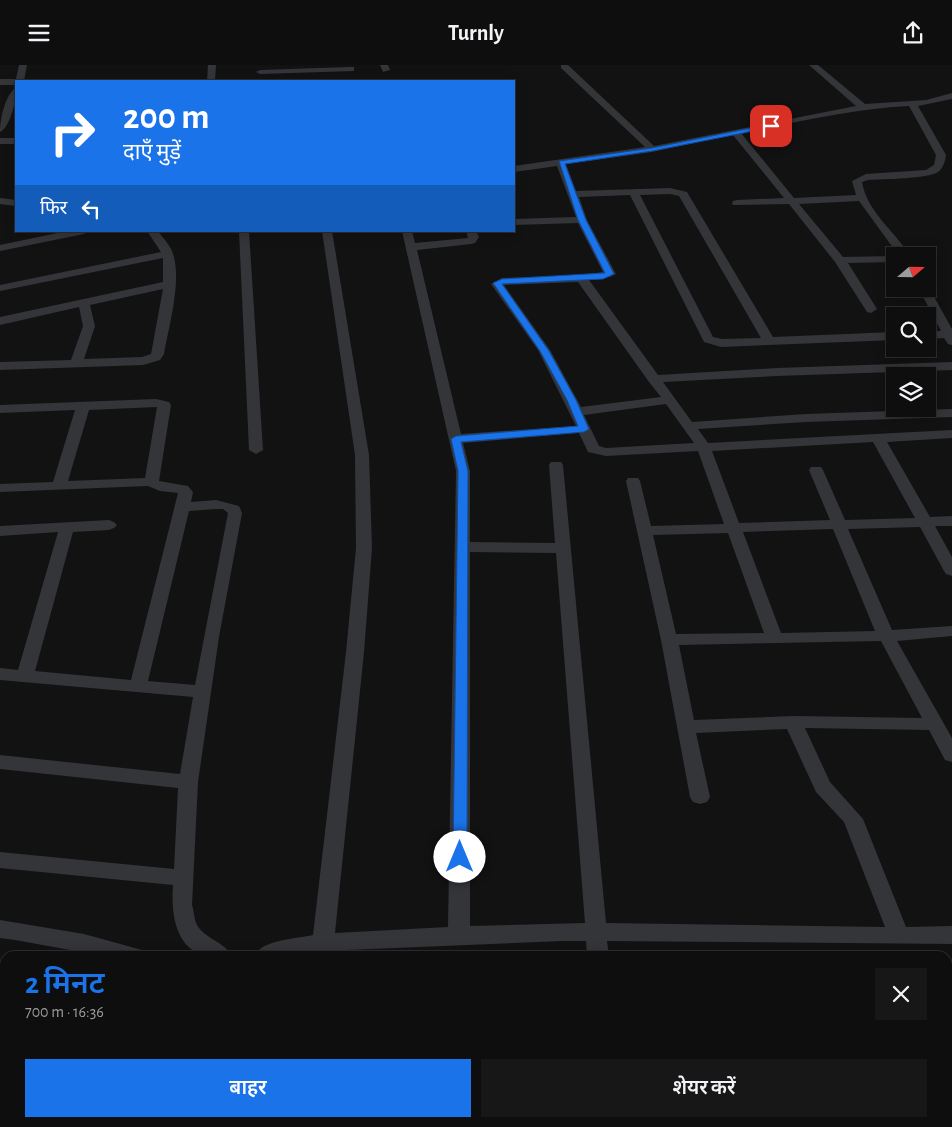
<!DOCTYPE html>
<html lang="hi">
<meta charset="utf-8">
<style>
body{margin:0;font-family:"Alegreya Sans","Noto Sans Devanagari",sans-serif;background:#171717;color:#f1f3f6;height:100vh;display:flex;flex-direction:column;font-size:19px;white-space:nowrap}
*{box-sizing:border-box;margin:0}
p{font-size:16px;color:#9b9c9e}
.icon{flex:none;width:28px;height:28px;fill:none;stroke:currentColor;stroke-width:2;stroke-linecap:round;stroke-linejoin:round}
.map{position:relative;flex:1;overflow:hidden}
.side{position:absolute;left:0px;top:886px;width:952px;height:176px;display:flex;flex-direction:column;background:#0e0e0e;border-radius:15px 15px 0 0;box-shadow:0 2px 12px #0003,0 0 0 1px #2e2e2e}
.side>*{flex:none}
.top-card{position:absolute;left:15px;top:15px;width:500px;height:152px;border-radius:0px;box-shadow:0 2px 12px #0003,0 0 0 1px #2e2e2e;background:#1a73e8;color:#fff;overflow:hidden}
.needle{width:32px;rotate:70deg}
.buttons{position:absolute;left:886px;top:182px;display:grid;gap:10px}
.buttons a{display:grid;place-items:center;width:50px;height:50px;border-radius:0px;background:#0e0e0e;box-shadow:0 2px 12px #0003,0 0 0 1px #2e2e2e;font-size:25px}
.pin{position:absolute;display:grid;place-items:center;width:42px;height:42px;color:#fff;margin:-21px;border-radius:10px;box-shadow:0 2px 8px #0006}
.me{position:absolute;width:55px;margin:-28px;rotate:0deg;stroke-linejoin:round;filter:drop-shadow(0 0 4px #0008)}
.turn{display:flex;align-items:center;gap:18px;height:105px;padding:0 25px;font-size:22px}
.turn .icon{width:65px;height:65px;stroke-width:2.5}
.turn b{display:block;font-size:35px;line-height:42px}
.then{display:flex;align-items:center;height:48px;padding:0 25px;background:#0003;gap:10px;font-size:19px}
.round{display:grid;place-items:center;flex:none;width:52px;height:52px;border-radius:0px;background:#171717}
.head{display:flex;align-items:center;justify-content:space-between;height:85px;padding:0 25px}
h1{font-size:30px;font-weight:600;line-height:38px;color:#1a73e8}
.primary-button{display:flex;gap:10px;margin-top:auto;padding:10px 25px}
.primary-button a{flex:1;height:58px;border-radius:0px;background:#1a73e8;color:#fff;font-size:20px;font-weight:600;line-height:58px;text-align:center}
.primary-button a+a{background:#171717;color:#f1f3f6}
header{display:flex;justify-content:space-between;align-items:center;height:65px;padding:0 25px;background:#0e0e0e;font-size:22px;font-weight:600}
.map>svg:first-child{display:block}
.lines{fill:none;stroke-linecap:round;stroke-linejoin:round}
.street{fill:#333538;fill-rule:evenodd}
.route{fill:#1a73e8;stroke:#114b97}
</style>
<header><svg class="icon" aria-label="menu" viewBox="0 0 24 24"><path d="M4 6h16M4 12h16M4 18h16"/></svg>Turnly<svg class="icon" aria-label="share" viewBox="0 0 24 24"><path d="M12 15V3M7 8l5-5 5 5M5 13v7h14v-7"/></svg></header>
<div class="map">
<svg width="952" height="1062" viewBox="0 0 952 1062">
<rect width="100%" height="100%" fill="#121213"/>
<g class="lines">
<path class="street" d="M 19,0 L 27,0 L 24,16 L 16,16 L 16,20 L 0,20 L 0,14 L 16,14 Z
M 208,0 L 216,0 L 215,16 L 207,16 Z
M 380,0 L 388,0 L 390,5 L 383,7 Z
M 561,0 L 568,0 L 654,81 L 856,41 L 809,0 L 818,0 L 865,39 L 926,35 L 952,28 L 952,34 L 918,41 L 946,90 C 945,97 943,103 938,107 C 928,114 882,114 868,115 L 862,117 C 867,147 895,166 910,191 L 899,191 L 859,136 L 799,139 L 843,192 L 895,191 L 897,191 L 895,191 L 895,197 L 848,198 L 877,244 L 871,248 L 867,247 L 835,197 L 789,139 L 733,140 L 732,138 L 733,136 L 737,135 L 784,133 L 733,70 L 652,87 L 566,99 L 576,126 L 670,123 L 687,127 L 773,272 L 895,267 L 895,275 L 721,282 L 704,277 L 630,130 L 579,132 L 587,155 L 616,209 L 610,212 L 589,215 L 658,310 L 777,303 L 952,297 L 952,305 L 777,311 L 663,317 L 692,357 L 806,349 L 952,344 L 952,352 L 806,357 L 698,364 L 708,378 L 952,365 L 952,373 L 887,377 L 930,452 L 952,451 L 952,461 L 935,461 L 952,492 L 952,511 L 946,509 L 944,506 L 920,462 L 848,464 L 892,565 L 952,561 L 952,571 L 897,576 L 952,673 L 952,697 L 945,695 L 929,665 L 805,663 L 830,717 L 863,754 L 906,862 L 952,861 L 952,879 L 607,876 L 609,891 L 587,891 L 586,876 L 561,876 L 323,886 L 296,891 L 254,891 C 263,874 296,874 313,870 L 346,587 L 356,483 L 355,390 L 322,166 L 332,166 L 369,390 L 372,483 L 364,587 L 335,868 L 448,862 L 456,406 L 402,166 L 412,166 L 415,178 L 468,173 L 466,166 L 476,166 L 479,172 L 475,178 L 471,179 L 417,185 L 461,369 L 576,361 L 538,285 L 491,219 L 502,213 L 581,210 L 603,207 L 578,158 L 514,160 L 514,154 L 576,152 L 557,101 L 514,107 L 514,101 L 645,82 L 561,3 ZM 909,41 L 936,90 L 934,100 L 926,105 L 866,109 L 852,116 L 856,130 L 794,133 L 741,68 C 797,57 852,44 909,41 ZM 670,129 L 679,131 L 761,273 L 722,274 L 713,272 L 640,130 ZM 578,217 L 649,317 L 661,332 L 581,342 L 550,285 L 504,220 ZM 666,339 L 694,378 L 606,383 L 599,381 L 584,350 ZM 579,368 L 588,387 L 606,391 L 698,386 L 724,459 L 651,461 L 640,416 L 638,413 L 628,413 L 626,416 L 661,575 L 690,732 L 693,737 L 700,739 L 707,737 L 710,732 L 696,668 L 787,664 L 816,727 L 844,757 L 885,862 L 606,858 L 563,400 L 561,397 L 551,397 L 549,400 L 555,478 L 470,477 L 470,406 L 463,378 ZM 873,377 L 915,453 L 845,455 L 823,405 L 821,402 L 811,402 L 809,405 L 830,455 L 739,458 L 712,386 ZM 833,464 L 875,566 L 781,568 L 743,467 ZM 728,468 L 764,568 L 676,569 L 653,470 ZM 470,487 L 556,488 L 585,858 L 470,861 ZM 881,576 L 922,653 L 793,651 L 694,655 L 679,580 Z
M 351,2 L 354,2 L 354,6 L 260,9 L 256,7 L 260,5 Z
M 16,23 C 17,34 10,63 0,67 C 0,55 5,29 16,23 Z
M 0,73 L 16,73 L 16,79 L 0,79 Z
M 0,133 L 16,135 L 16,141 L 0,139 Z
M 67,166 L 89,166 L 84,169 L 0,186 L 0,180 Z
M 147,166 L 158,166 C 163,173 171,181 173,189 C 182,215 169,261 164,289 L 160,295 L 143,300 L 0,305 L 0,297 L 71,295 L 83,261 L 79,242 L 0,260 L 0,252 L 163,217 L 163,193 L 0,226 L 0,220 L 161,187 ZM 163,224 L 151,289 L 142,292 L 84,294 L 95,261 L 90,240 Z
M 239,166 L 249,166 L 263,385 L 256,389 L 249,385 Z
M 928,221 L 952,264 L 952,280 L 948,279 L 944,273 L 928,274 L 928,266 L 941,266 L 919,224 L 928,224 Z
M 156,334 L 169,337 L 171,340 L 159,416 L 188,421 L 193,427 L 191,437 L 216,435 L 239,441 L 242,448 L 219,572 L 198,717 L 192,840 C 194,846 194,854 197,860 C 205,874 225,877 232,891 C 224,891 211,894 204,891 C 174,881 171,846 173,820 L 0,803 L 0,787 L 174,804 L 178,723 L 0,704 L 0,690 L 180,709 L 193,632 L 0,615 L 0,603 L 18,605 L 58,467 L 0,471 L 0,461 L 109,455 L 114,457 L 117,460 L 114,463 L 109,465 L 73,467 L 35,606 L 131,615 L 178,428 L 160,426 L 148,421 L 0,427 L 0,419 L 53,417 L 75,345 L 0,348 L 0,340 ZM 157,342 L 145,413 L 68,416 L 89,345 ZM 216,444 L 223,444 L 228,448 L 195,620 L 148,616 L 189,446 Z
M 0,855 L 84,869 L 142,885 L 145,891 C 97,894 48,879 0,873 Z
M 948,1018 L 952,1018 L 952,1040 L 948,1040 Z
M 37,1058 L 61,1058 L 59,1062 L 35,1062 Z
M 263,1058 L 287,1058 L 288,1062 L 264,1062 Z
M 597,1058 L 621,1058 L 621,1062 L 597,1062 Z"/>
</g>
<path class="route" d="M 771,59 L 774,61 L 774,62 L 652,86 L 565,99 L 586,155 L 614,209 L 603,214 L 502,219 L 549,286 L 576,335 L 589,364 L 584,367 L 461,377 L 468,406 L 467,792 L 465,796 L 460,797 L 455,796 L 453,792 L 458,406 L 451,374 L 456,371 L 578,361 L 567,335 L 540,286 L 493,218 L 502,214 L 605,208 L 578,155 L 559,96 L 652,83 Z"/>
</svg>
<div class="buttons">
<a><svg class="needle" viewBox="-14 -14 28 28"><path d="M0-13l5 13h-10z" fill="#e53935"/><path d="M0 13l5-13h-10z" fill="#9b9c9e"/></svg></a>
<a><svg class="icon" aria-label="search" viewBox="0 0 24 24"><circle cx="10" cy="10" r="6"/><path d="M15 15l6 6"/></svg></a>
<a><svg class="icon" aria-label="layers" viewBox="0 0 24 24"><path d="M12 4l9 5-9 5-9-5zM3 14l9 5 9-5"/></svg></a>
</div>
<div class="pin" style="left:771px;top:61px;background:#d93025"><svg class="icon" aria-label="arrive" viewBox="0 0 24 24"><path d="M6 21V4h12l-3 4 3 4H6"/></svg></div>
<svg class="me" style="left:460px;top:792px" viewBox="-20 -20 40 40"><circle r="19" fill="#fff"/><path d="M0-13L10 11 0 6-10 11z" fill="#1a73e8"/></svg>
<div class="top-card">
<div class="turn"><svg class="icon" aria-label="right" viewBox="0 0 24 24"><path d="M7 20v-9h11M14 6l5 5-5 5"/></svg><div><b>200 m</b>दाएँ मुड़ें</div></div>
<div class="then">फिर<svg class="icon" aria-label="left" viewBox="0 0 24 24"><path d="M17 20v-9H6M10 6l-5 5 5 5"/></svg></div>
</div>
<section class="side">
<div class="head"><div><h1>2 मिनट</h1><p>700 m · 16:36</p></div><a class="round"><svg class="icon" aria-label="close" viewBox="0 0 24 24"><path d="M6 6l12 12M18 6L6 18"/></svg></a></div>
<div class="primary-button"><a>बाहर</a><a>शेयर करें</a></div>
</section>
</div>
